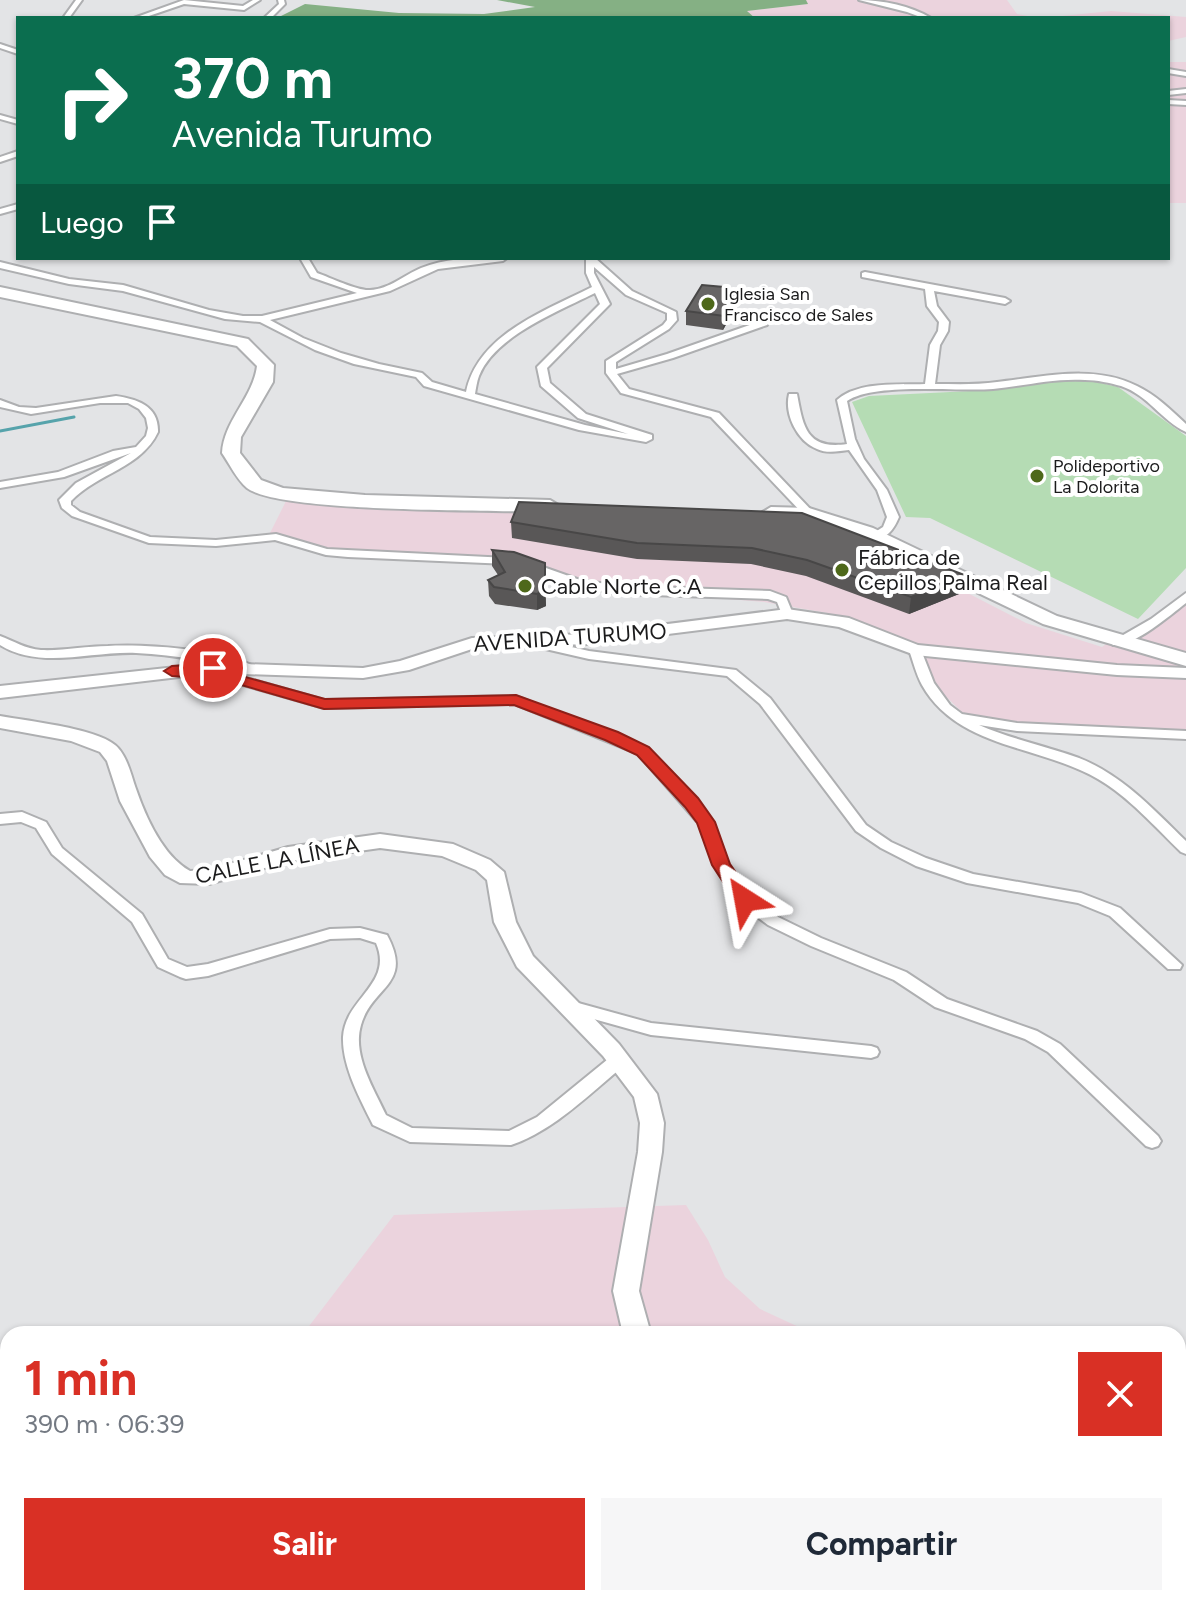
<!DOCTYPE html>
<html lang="es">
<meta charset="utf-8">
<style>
body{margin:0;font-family:Figtree,sans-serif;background:#f6f6f7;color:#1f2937;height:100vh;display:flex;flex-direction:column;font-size:30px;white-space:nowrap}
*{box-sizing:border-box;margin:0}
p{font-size:26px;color:#747a83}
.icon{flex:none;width:44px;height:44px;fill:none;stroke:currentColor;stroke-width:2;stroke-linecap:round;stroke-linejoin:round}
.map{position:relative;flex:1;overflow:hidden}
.drawer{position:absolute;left:0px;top:1326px;width:1186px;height:280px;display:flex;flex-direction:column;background:#fff;border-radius:24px 24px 0 0;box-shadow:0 2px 6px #0004}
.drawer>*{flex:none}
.guide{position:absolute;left:16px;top:16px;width:1154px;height:244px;border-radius:0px;box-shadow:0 2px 6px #0004;background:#0b6e4f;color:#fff;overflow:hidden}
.pin{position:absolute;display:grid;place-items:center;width:68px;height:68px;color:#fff;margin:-34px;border:4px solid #fff;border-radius:50%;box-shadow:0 2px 8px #0007}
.me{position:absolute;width:88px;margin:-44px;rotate:326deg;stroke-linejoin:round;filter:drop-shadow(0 0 6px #0008)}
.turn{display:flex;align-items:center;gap:28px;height:168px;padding:0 24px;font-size:36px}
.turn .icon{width:104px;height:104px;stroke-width:2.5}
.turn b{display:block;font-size:56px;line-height:68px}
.then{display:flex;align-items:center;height:76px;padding:0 24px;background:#0003;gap:16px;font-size:30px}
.round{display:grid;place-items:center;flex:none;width:84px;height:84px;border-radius:0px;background:#f6f6f7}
.head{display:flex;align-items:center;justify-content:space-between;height:136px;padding:0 24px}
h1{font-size:48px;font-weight:700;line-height:60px;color:#d93025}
.action{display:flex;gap:16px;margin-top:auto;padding:16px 24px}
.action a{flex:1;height:92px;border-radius:0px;background:#d93025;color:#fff;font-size:32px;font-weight:700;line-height:92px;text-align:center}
.action a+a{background:#f6f6f7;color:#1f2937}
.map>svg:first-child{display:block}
.industrial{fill:#ebd3dd}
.green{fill:#b5dcb4}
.forest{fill:#85b084}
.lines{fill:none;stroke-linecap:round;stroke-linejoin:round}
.stream{stroke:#56a3ab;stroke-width:3}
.street-casing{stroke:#aeafb1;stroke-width:4}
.secondary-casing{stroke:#aeafb1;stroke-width:4}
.primary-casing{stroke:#aeafb1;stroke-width:4}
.street{fill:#fff;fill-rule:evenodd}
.secondary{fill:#fff;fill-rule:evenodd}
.primary{fill:#fff;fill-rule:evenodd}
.wall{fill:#595757}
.shaded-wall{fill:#484747}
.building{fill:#676565;stroke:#484747;stroke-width:2}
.route{fill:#d93025;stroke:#8d1f18;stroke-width:2}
.poi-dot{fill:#4e681a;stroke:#fff;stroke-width:3}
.labels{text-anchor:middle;stroke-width:8;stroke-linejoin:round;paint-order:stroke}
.far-poi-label{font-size:18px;fill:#1b1b1c;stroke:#fff;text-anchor:start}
.poi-label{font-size:22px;fill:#1b1b1c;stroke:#fff;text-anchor:start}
.street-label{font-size:22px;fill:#1b1b1c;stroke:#fff}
</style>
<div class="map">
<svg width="1186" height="1606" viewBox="0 0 1186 1606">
<rect width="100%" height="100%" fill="#e3e4e6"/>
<path class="industrial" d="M 806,0 L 1007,0 L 1017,14 L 1039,18 L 756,18 L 746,11 L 807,4 Z
M 1111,11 L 1186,17 L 1186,37 L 1168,41 L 1168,18 L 1042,18 Z
M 1168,62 L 1186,62 L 1186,203 L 1168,203 Z
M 287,499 L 363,508 L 549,512 L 878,547 L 1026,623 L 1102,647 L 1116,637 L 1150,627 L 1186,605 L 1186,730 L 1047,733 L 976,720 L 962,712 L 933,684 L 919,663 L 924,653 L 864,624 L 827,613 L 764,602 L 607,589 L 520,562 L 337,553 L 304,543 L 267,539 Z
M 686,1205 L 708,1240 L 725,1277 L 760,1309 L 814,1334 L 303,1334 L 394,1215 Z
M 1178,1472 L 1186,1480 L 1186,1606 L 164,1606 L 161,1598 L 1178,1598 Z"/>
<path class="green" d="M 1071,376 L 1118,387 L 1186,436 L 1186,568 L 1138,619 L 930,518 L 906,517 L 852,402 L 869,396 L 991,390 Z"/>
<path class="forest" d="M 497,0 L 806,0 L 808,4 L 747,11 L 755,18 L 277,18 L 305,4 L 399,13 L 484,14 L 535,7 Z"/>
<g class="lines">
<path class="stream" d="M 0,431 L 74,417"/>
<defs>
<path id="street" d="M 76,0 L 82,0 L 69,18 L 63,18 Z
M 184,0 L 243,6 L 253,0 L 260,0 L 244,10 L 184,4 L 143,18 L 134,18 Z
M 278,0 L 284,0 L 285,4 L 271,18 L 264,18 L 279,4 Z
M 859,0 C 883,0 911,6 931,18 L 923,18 L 907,12 Z
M 0,44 L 18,50 L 18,54 L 0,48 Z
M 1168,69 L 1186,72 L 1186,76 L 1168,73 Z
M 1186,89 L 1186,93 L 1168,95 L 1168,91 Z
M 1168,100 L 1186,101 L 1186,105 L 1168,104 Z
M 0,115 L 18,120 L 18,124 L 0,119 Z
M 18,151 L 18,156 L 0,162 L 0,157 Z
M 18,204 L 18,209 L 0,214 L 0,209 Z
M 300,258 L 308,258 L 317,273 C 331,278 358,291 370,290 C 390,289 404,275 421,268 C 448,257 479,258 507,258 L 503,261 L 438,269 L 390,291 L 270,320 L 303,338 L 341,353 L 379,364 L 422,373 L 432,382 L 466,392 C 478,334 545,311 592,287 L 586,273 L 586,258 L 595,258 L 632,291 L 676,312 L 677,320 L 669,329 L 616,362 L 616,369 L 667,354 L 761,321 L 767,321 L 767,325 L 673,358 L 617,374 L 629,389 L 719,413 L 815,514 L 809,517 L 805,516 L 711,417 L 621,393 L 606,373 L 606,361 L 663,325 L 667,320 L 667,313 L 626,295 L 594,267 L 594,273 L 610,304 L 547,368 L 550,383 L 586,414 L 652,435 L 652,439 L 646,442 L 579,430 L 424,386 L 416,377 L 354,364 L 315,350 L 260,322 L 225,319 L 123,291 L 69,284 L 0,268 L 0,262 L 69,279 L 123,285 L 209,310 L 243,316 L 262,316 L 357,293 L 311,277 ZM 595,293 L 600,304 L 537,367 L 541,386 L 578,418 L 628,434 L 585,425 L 475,394 C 476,388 477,381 479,376 C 495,336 559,311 595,293 Z
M 865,272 L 1005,298 L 1010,301 L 1005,304 L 934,291 L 937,306 L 949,322 L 948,331 L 940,345 L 935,384 C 956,384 977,385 997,382 C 1043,377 1093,364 1137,386 C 1156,395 1171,410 1186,424 L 1186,432 C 1162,421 1148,395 1121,386 C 1110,383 1097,380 1085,380 C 1054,378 1024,386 993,389 C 957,392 875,382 847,401 L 855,439 L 864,459 L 887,490 L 899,517 C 894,529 887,540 872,538 L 872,534 L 883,527 L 887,517 L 877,490 L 849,450 C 839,451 827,454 817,449 C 797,441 784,414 789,394 L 797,394 C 803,426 806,450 847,444 L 837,400 C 858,381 898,385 925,384 L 930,345 L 938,331 L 939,322 L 927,306 L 925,289 L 862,277 L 862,273 Z
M 116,396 C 137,399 159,406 158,432 C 141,468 98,473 71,501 L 71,505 L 80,512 L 150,537 L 216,540 L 276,534 L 327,549 L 508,558 L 514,561 L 508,564 L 348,557 L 326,555 L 275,540 L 216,546 L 149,543 L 72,516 L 62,508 L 59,500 L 76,483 L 131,453 L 64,477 L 0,488 L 0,482 L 58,472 L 113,451 L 136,447 L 146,436 L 148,428 L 146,418 L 139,409 L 128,403 L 100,403 L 31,414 L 0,407 L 0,400 L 19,407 L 36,408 Z
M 529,562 L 580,580 L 620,586 L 770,591 L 786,597 L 793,614 L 791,617 L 783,617 L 777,602 L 768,599 L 620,594 L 574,586 L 525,568 L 523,566 Z
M 1186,593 L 1186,603 C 1169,616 1134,647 1113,645 L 1111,642 L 1151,619 Z
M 0,636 C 14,641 25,649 41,650 C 63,651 86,646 108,646 C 143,644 233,649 259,670 L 253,674 C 213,662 178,655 136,653 C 92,651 39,670 0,645 Z
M 532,638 L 589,651 L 736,670 L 770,698 L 866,825 L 891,842 L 926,858 L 973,874 L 1081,893 L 1120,908 L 1182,965 L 1180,969 L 1168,969 L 1110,916 L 1078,903 L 967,883 L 916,866 L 881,848 L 856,831 L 760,704 L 727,676 L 589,659 L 528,645 L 526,642 L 528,639 Z
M 915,646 L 921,650 L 934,683 L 950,705 L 962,714 L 1017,723 L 1186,731 L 1186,739 L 1017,731 L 979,725 C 1011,739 1046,746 1079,758 C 1122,775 1153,809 1186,841 L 1186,854 L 1181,852 C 1155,827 1129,797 1098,779 C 1040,745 958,749 922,685 C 916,674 913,661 909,650 Z
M 188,669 L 226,672 L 324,700 L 516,696 L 648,748 L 711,819 L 728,864 L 750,896 L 778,917 L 821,938 L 906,972 L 947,999 L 1037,1031 L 1060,1044 L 1158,1136 L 1161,1141 L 1158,1146 L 1152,1148 L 1146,1146 L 1048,1052 L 1025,1039 L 935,1007 L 894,980 L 811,946 L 768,925 L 740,904 L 714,865 L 699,824 L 638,754 L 514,704 L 324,708 L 225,680 L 183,676 L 182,673 L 183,670 Z
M 22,812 L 46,822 L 62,848 L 142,914 L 168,959 L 187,967 L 208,964 L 330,929 L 360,928 L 387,935 C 414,985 372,986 361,1025 C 352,1055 374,1089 386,1115 L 412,1128 L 509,1131 L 537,1117 L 613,1055 L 619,1054 L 625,1055 L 627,1060 L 625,1065 C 590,1093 555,1130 511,1145 L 410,1142 L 373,1125 C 360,1099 342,1066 343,1037 C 345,998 394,984 376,943 L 360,938 L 330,939 L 208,976 L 186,979 L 180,977 L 158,967 L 132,922 L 52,854 L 36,828 L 21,822 L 0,824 L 0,814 Z
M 571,1001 L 651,1023 L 871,1046 L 877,1048 L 879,1052 L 877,1056 L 871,1058 L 651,1035 L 565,1011 L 563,1007 L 565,1003 Z
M 122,1598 L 154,1598 L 150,1606 L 118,1606 Z
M 586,1598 L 612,1598 L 616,1606 L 590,1606 Z"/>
<path id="secondary" d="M 787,609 L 849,618 L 918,645 L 1117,665 L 1186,668 L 1186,678 L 1117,675 L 915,655 L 839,627 L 787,619 L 588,644 L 475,648 L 409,670 L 363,678 L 213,673 L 0,698 L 0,686 L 213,663 L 363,668 L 400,661 L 472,638 L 588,634 Z
M 0,716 C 27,721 95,728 115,745 C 127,755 131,775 136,789 C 146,818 163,856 190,871 L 209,870 L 288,847 L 380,834 L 453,844 L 490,860 L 504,872 L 516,922 L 533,956 L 619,1044 L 657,1094 L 664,1123 L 662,1152 L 639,1291 L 651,1334 L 623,1334 L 613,1291 L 638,1152 L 640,1123 L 634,1097 L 603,1056 L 517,967 L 494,922 L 487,880 L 476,870 L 442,856 L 380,848 L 289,861 L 209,884 L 180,883 L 165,875 L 150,857 L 120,801 L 107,761 L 100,752 L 71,741 L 0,728 Z
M 1178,1524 L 1186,1527 L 1186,1563 L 1178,1560 Z
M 228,1598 L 259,1598 L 263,1606 L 231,1606 Z
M 425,1598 L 465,1598 L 469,1606 L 428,1606 Z"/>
<path id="primary" d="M 0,287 L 248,339 L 274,365 L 273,382 L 241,437 L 240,453 L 261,480 L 283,488 L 365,495 L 550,500 L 560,506 L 550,512 C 498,510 279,513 247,488 C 237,480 229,463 222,453 C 224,420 253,398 257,366 L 237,346 L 0,297 Z
M 771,507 L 809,508 L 873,528 L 1057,616 L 1186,653 L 1186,666 L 1043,624 L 859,536 L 807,520 L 764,517 L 761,513 Z"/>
</defs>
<use href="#street" class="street-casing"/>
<use href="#secondary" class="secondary-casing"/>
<use href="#primary" class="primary-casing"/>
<use href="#street" class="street"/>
<use href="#secondary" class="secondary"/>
<use href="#primary" class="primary"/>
</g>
<path class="wall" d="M 734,310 L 723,330 L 686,325 L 686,311 Z
M 519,502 L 967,576 L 964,592 L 909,614 L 806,576 L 751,564 L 637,559 L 512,538 L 511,522 Z
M 492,550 L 545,563 L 546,606 L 537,610 L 495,604 L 489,596 L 488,580 L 498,575 L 492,566 Z"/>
<path class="shaded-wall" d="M 735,296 L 734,310 L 723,330 L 724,316 Z
M 967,576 L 964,592 L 909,614 L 911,597 Z
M 545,590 L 546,606 L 537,610 L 537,594 Z"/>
<path class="building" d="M 702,285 L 724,287 L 735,296 L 724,316 L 686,311 Z
M 519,502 L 802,513 L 967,576 L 911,597 L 807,560 L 752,548 L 637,543 L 511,522 Z
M 492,550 L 514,552 L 545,563 L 545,590 L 537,594 L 494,587 L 488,580 L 505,572 Z"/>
<path class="route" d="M 213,663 L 218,665 L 220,670 L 325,699 L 516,695 L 618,732 L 649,747 L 698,798 L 715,822 L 730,864 L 755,900 L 745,907 L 738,905 L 712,865 L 697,823 L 685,807 L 637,755 L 605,740 L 514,705 L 324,709 L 224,680 L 172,676 L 164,671 L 172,666 Z"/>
<g class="poi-dot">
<circle cx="708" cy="304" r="8"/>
<circle cx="1037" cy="476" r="8"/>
<circle cx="842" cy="570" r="8"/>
<circle cx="525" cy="586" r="8"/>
</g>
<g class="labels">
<g class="far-poi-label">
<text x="724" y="300">Iglesia San<tspan x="724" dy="21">Francisco de Sales</tspan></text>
<text x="1053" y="472">Polideportivo<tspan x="1053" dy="21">La Dolorita</tspan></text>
</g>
<g class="poi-label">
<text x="858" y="565">Fábrica de<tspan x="858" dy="25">Cepillos Palma Real</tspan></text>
<text x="541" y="594">Cable Norte C.A</text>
</g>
<g class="street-label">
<text transform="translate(570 637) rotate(-4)" y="8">AVENIDA TURUMO</text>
<text transform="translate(277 860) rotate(-11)" y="8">CALLE LA LÍNEA</text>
</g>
</g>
</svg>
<div class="pin" style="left:213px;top:668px;background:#d93025"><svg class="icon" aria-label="arrive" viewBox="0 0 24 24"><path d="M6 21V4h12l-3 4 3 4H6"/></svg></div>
<svg class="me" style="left:745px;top:900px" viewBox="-20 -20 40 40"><path d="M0-17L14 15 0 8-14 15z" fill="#d93025" stroke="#fff" stroke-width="4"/></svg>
<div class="guide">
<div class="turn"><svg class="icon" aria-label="right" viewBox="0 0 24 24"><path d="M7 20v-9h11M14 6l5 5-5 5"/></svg><div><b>370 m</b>Avenida Turumo</div></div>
<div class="then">Luego<svg class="icon" aria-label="arrive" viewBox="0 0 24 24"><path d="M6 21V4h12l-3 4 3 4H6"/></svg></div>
</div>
<section class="drawer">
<div class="head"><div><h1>1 min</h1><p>390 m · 06:39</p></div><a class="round" style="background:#d93025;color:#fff"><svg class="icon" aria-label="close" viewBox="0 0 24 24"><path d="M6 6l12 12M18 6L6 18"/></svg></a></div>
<div class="action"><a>Salir</a><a>Compartir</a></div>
</section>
</div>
